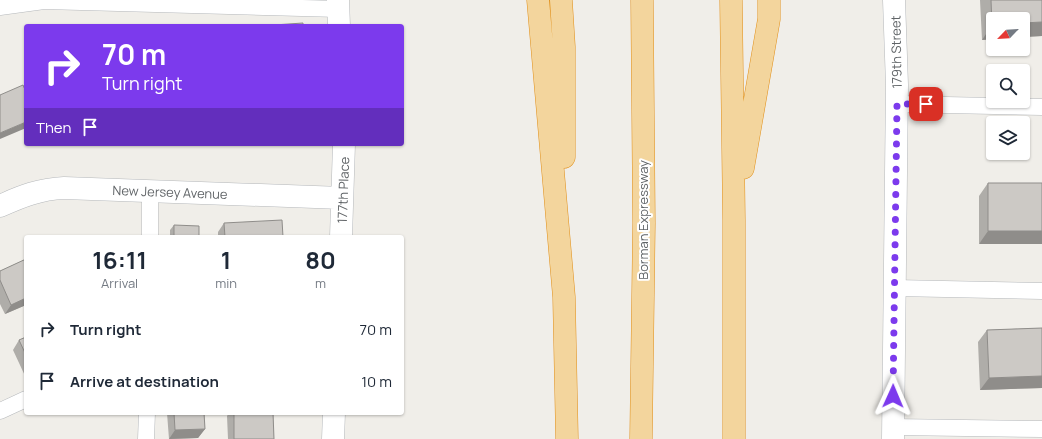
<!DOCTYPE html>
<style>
body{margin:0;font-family:Manrope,sans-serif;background:#f6f6f7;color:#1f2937;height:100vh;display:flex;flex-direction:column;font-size:15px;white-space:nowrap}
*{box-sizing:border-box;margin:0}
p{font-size:13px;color:#747a83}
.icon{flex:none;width:22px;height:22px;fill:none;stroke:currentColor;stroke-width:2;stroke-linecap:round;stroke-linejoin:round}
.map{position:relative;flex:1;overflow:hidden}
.side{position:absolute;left:24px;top:235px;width:380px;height:180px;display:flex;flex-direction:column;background:#fff;border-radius:4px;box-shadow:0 1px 3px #0004}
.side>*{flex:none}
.hud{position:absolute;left:24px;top:24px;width:380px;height:122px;border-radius:4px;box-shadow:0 1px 3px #0004;background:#7c3aed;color:#fff;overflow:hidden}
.needle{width:26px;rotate:245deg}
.buttons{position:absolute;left:986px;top:12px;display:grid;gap:8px}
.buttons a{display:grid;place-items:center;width:44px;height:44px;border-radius:4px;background:#fff;box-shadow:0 1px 3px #0004;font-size:20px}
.pin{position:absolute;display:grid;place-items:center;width:34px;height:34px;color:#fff;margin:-17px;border-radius:8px;box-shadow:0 2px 6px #0006}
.me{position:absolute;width:44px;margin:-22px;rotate:1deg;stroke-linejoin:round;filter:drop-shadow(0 0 3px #0008)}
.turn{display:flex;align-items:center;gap:14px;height:84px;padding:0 12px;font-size:18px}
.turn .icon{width:52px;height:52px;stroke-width:2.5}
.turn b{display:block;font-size:28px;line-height:34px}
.then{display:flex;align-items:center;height:38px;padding:0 12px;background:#0003;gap:8px;font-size:15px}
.eta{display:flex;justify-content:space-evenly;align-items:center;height:68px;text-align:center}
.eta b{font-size:24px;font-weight:700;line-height:28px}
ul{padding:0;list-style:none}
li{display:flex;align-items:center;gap:12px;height:52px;padding:0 12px}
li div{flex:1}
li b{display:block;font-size:15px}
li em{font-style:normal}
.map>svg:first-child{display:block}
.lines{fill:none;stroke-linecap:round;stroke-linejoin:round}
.lane-casing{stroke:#b5b8bb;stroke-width:17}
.street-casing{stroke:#b5b8bb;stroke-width:23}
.secondary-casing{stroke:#b5b8bb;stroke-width:23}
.highway-casing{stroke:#e18f18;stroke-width:23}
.lane{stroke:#fff;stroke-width:16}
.street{stroke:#fff;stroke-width:22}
.secondary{stroke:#fff;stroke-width:22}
.highway{stroke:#f3d59d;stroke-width:22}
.wall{fill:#afada9}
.shaded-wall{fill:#8f8d8a}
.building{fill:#ccc9c5;stroke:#8f8d8a}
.route{stroke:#7c3aed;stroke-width:7;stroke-dasharray:0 12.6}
.labels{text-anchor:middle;stroke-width:4;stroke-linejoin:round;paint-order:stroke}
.street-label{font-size:13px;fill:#606467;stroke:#fff}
</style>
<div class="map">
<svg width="1042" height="439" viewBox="0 0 1042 439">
<rect width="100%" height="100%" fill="#f0eee9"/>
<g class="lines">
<defs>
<path id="lane" d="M 0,7 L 44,1 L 339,9
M 897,104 L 1042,107
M 150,237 L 150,191
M 895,288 L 1042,291
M 0,411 L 26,399
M 893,427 L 1042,429
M 146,439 L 147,413"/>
<path id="street" d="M 338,0 L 339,26
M 0,206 C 22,196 40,189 64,188 L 342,198
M 341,237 L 344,144
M 333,439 L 334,413"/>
<path id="secondary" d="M 893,439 L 897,85 L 894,0"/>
<path id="highway" d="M 538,0 L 564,297 L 567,439
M 561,0 L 564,47 L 564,157
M 731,0 L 734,220 L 734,439
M 743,168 L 769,19 L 769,0
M 641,439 L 644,223 L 642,0"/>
</defs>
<use href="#lane" class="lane-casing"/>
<use href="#street" class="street-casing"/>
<use href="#secondary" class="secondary-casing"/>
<use href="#highway" class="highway-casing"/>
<use href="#lane" class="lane"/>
<use href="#street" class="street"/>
<use href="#secondary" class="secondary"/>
<use href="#highway" class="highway"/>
</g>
<path class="wall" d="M 980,0 L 1042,0 L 1042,36 L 1023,37 L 1023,19 L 993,39 L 982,40 Z
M 988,183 L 1042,183 L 979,244 L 979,196 Z
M 224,223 L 283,237 L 218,237 L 218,232 Z
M 174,225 L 199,237 L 170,237 L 170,230 Z
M 26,259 L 26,305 L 5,314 L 0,304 L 0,271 Z
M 1042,328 L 1042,388 L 980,390 L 978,342 L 987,330 Z
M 26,337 L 26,378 L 13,350 L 19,340 Z
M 167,413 L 204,413 L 205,429 L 198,438 L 169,439 Z
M 229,413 L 273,413 L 274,439 L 228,439 L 227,416 Z"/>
<path class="shaded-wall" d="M 1042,22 L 1042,36 L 1023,37 L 1023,23 Z
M 992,25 L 993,25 L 993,39 L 982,40 Z
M 26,122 L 26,128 L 0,139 L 0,133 Z
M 988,231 L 1042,231 L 1042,244 L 979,244 Z
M 26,298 L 26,305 L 5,314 L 11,305 Z
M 1042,376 L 1042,388 L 980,390 L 989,378 Z
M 205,429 L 198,438 L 169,439 L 175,430 Z"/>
<path class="building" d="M 991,0 L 1042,0 L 1042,22 L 1023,23 L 1023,19 L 993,19 L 993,25 L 992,25 Z
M 303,23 L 303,26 L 274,26 L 274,25 Z
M 23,85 L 26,92 L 26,122 L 0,133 L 0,95 Z
M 988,183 L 1042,183 L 1042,231 L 988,231 Z
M 282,220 L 283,237 L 225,237 L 224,223 Z
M 174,225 L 199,226 L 199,237 L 174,237 Z
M 26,259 L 26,298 L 11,305 L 0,280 L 0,271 Z
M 1042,328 L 1042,376 L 989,378 L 987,330 Z
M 26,337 L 26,355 L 19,340 Z
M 174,413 L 204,413 L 205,429 L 175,430 Z
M 234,413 L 273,413 L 274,439 L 234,439 Z"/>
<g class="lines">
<path class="route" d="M 893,396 L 897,104 L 926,104"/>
</g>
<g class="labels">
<g class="street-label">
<text transform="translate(896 52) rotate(-91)" y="5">179th Street</text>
<text transform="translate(343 190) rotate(-88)" y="5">177th Place</text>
<text transform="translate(170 192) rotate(2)" y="5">New Jersey Avenue</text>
<text transform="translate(643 220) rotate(-90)" y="5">Borman Expressway</text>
</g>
</g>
</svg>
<div class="buttons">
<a><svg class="needle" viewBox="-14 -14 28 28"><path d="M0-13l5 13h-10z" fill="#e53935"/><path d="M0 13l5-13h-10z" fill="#747a83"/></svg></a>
<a><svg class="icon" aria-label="search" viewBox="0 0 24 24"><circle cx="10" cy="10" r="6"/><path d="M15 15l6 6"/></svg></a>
<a><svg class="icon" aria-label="layers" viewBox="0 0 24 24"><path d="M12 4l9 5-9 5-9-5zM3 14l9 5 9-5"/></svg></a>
</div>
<div class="pin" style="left:926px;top:104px;background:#d93025"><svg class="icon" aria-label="arrive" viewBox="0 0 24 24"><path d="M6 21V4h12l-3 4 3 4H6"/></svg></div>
<svg class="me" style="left:893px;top:396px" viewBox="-20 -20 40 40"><path d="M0-17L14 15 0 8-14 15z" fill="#7c3aed" stroke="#fff" stroke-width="4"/></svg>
<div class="hud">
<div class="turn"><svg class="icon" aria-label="right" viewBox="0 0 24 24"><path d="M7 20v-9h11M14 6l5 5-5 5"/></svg><div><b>70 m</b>Turn right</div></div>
<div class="then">Then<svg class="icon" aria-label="arrive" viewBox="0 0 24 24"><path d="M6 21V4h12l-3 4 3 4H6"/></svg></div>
</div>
<section class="side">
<div class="eta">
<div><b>16:11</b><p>Arrival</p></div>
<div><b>1</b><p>min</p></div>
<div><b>80</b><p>m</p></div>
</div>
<ul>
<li><svg class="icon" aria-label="right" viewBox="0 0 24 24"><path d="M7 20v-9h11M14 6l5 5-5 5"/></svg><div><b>Turn right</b></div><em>70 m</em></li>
<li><svg class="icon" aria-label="arrive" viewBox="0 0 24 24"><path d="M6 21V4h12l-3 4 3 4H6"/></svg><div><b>Arrive at destination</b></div><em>10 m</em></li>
</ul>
</section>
</div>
